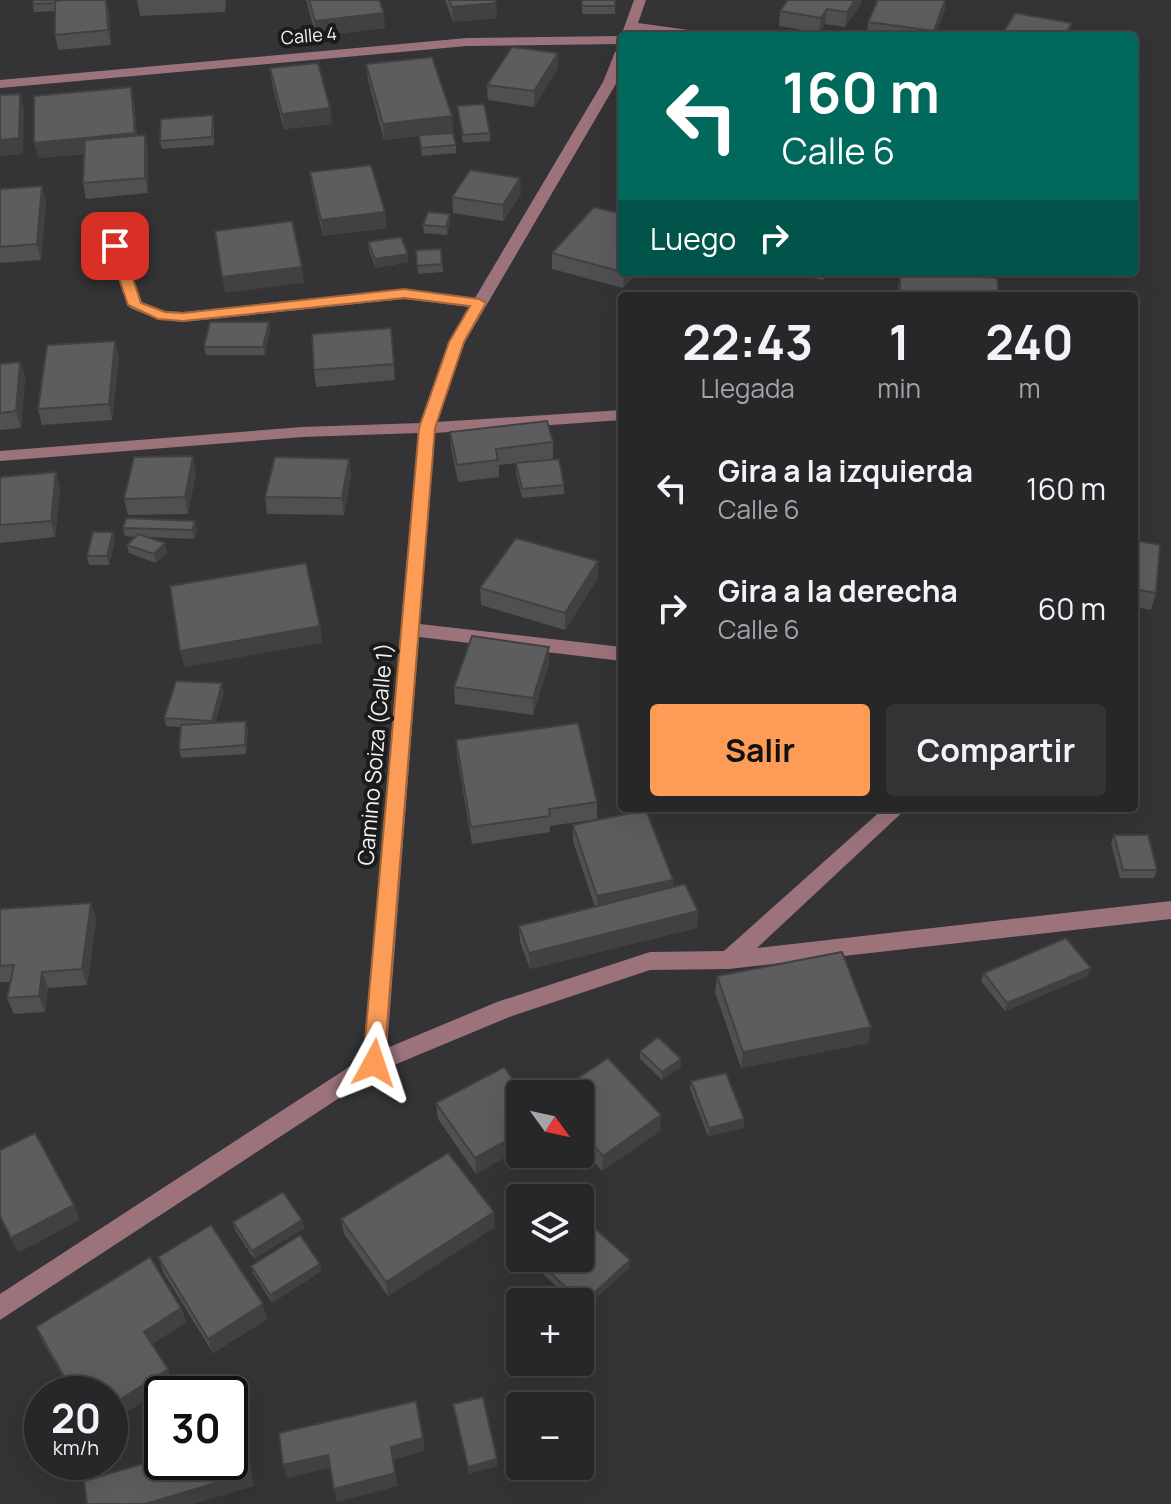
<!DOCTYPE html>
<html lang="es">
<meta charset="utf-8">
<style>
body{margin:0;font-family:Manrope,sans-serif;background:#333234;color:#f1f3f6;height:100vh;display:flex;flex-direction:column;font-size:30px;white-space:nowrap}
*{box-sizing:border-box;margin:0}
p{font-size:26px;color:#a4a5a8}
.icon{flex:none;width:44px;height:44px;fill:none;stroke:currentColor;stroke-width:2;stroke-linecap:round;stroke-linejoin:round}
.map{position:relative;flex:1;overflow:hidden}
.panel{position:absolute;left:618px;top:292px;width:520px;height:520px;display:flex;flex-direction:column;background:#272628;border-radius:8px;box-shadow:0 8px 32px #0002,0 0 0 2px #434345}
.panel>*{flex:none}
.guide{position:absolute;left:618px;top:32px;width:520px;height:244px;border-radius:8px;box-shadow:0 8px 32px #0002,0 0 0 2px #434345;background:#00695c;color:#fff;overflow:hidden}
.needle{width:52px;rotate:123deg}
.fabs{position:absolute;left:506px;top:1080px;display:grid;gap:16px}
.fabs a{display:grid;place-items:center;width:88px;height:88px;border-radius:8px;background:#272628;box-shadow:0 8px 32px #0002,0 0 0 2px #434345;font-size:40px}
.speed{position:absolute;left:24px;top:1376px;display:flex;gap:16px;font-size:40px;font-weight:700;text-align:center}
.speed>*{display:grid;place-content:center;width:104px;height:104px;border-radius:50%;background:#272628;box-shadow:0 8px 32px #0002,0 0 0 2px #434345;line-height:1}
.speed small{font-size:20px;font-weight:400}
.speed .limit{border:4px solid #111;border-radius:12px;background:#fff;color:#111}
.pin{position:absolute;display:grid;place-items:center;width:68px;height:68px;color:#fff;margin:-34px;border-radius:16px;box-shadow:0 4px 12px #0006}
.me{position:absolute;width:88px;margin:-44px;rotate:5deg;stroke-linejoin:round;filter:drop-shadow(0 0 6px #0008)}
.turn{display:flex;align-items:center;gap:28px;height:168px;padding:0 32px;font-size:36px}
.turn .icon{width:104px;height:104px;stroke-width:2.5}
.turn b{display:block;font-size:56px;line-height:68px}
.then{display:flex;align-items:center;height:76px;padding:0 32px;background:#0003;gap:16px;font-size:30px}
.eta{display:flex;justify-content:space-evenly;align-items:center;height:136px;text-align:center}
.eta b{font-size:48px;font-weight:700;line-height:56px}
.action{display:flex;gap:16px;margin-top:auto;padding:16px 32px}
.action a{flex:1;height:92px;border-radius:8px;background:#fd9c56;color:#111;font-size:32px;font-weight:700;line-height:92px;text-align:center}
.action a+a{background:#333234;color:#f1f3f6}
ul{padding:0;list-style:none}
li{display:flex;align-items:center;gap:24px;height:120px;padding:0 32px}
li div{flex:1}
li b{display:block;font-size:30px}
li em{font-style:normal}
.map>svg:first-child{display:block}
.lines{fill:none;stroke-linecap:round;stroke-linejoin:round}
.minor{fill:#9d737b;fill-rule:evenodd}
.wall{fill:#504f52}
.shaded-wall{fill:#414042}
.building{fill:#5d5c5f;stroke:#414042;stroke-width:2}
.route{fill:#fd9c56;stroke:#a46538;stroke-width:2}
.labels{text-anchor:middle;stroke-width:8;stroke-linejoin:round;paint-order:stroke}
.far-street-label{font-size:18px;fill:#f1f1f3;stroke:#1b1b1c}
.street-label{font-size:22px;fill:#f1f1f3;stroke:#1b1b1c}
</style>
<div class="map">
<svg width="1171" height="1504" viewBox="0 0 1171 1504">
<rect width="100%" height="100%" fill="#343336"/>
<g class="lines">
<path class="minor" d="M 634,0 L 646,0 L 638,23 L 703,32 L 709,36 L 674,36 L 635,31 L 633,36 L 622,36 L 622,44 L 467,46 L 0,88 L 0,80 L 467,38 L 621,36 Z
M 622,48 L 622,69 L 617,82 L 465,342 L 437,422 L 622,410 L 622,420 L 435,433 L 420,624 L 622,647 L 622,661 L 419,637 L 387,1048 L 497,1002 L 650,952 L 724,951 L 884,808 L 907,808 L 757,948 L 1171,901 L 1171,919 L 729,969 L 650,970 L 512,1016 L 382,1070 L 0,1320 L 0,1294 L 363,1058 L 418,433 L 302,437 L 0,461 L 0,451 L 302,427 L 420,423 L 449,342 L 470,307 L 404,299 L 183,322 L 157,319 L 130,308 L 108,246 L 110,243 L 120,243 L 142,302 L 165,311 L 183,312 L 404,289 L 475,298 L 603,82 L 615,52 Z"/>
</g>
<path class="wall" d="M 106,0 L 109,11 L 111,45 L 58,50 L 55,35 L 55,11 L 34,12 L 33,4 Z
M 137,0 L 226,0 L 225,12 L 140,16 Z
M 306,0 L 379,0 L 385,28 L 316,36 Z
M 445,0 L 495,0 L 497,18 L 453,22 Z
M 582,0 L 615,0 L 615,14 L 582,14 Z
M 788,0 L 861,0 L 861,4 L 845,27 L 825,24 L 819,33 L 779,26 L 780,11 Z
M 945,9 L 935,36 L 867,36 L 868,22 Z
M 558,53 L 558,68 L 534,107 L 488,100 L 487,85 Z
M 366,64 L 452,116 L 453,132 L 432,134 L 456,145 L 456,153 L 422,156 L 419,136 L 384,140 L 368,80 Z
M 270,68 L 332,124 L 284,129 L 272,84 Z
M 134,102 L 137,136 L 145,135 L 148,151 L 148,193 L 86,199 L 83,183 L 84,154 L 38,158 Z
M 457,106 L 490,133 L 490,141 L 463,143 Z
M 214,123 L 214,145 L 162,149 L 160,141 Z
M 310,172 L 385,212 L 386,228 L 323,236 L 312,188 Z
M 0,189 L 46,202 L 41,260 L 0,263 Z
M 521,194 L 503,221 L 453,213 L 452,197 Z
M 450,222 L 447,235 L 424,233 L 423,225 Z
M 368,242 L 408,262 L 376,268 L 369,251 Z
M 441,249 L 443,272 L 418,274 L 416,250 Z
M 552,253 L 622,272 L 637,272 L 623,288 L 552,269 Z
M 782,272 L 826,272 L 823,280 Z
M 900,273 L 999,296 L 897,296 Z
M 269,322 L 270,330 L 265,355 L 206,355 L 204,347 Z
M 391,328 L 395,380 L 316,387 L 314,370 Z
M 119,357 L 112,420 L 42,425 L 38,409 Z
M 20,362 L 25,378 L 21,428 L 0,430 L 0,364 Z
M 450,432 L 553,442 L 553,459 L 564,485 L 564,494 L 522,498 L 516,472 L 516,463 L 499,465 L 499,477 L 458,482 L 451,448 Z
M 349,459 L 351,476 L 344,515 L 267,514 L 265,497 Z
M 56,472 L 60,489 L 55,537 L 0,543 L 0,477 Z
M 196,472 L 188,514 L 128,515 L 124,499 Z
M 123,528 L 197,529 L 194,539 L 148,537 L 167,552 L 156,563 L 129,553 L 127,545 L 135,537 L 125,536 Z
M 115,540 L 109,565 L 89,565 L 87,556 Z
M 1134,540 L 1156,593 L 1151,610 L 1134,607 Z
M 598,578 L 565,630 L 481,605 L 480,588 Z
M 549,663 L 533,715 L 455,704 L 454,687 Z
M 224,692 L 215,723 L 248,730 L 246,754 L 181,758 L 179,750 L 180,727 L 166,726 L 164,718 Z
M 456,740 L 597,802 L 597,819 L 550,826 L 550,832 L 472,844 L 457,756 Z
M 573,825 L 673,880 L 673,888 L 698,911 L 697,928 L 530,969 L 520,942 L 519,926 L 595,907 L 573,841 Z
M 1114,835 L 1157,870 L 1154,878 L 1120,878 L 1111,843 Z
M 91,903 L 96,920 L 87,985 L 48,988 L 45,1012 L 14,1014 L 7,998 L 11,982 L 0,982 L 0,909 Z
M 984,973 L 1088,976 L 1005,1011 L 981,981 Z
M 717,976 L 868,1043 L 741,1068 L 715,992 Z
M 640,1051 L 681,1059 L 681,1067 L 662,1080 L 640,1059 Z
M 504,1067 L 476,1174 L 438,1119 L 436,1103 Z
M 691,1081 L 744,1128 L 708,1136 L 690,1089 Z
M 580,1094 L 660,1131 L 602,1171 L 580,1146 Z
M 494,1212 L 495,1227 L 388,1296 L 344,1234 L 341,1219 Z
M 302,1220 L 304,1228 L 254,1259 L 235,1230 L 233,1222 Z
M 158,1257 L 267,1319 L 213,1353 L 163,1272 Z
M 320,1264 L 321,1271 L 272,1303 L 253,1273 L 251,1266 Z
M 543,1266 L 630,1267 L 583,1310 L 580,1307 L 580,1302 L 574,1302 L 543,1274 Z
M 181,1308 L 186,1322 L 152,1344 L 168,1369 L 173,1383 L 110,1394 L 73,1394 L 42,1341 L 36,1327 Z"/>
<path class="shaded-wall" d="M 106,0 L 109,11 L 111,45 L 108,30 Z
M 855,0 L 861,0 L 861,4 L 845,27 L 847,12 Z
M 945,0 L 946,0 L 945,9 L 935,36 L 933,36 Z
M 496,3 L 497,18 L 453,22 L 452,7 Z
M 827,9 L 825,24 L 819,33 L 821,18 Z
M 384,13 L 385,28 L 316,36 L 315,21 Z
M 1072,23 L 1069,36 L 1064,36 Z
M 558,53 L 558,68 L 534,107 L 534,91 Z
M 131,87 L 134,102 L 138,148 L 38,158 L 34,143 Z
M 20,94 L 24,109 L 23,154 L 0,156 L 0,140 Z
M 330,108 L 332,124 L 284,129 L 282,114 Z
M 452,116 L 453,132 L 384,140 L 383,124 Z
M 145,135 L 148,151 L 148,193 L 145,178 Z
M 520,178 L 521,194 L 503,221 L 503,205 Z
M 42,186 L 46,202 L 41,260 L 37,244 Z
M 385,212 L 386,228 L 323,236 L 321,220 Z
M 450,214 L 450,222 L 447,235 L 446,227 Z
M 408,254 L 408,262 L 376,268 L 375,259 Z
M 302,267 L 304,283 L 225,293 L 222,277 Z
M 624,272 L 637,272 L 623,288 Z
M 269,322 L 270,330 L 265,355 L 263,347 Z
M 115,341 L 119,357 L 112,420 L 109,404 Z
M 20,362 L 25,378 L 21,428 L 16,411 Z
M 193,456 L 196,472 L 188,514 L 185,497 Z
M 349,459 L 351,476 L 344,515 L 342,498 Z
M 56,472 L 60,489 L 55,537 L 51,521 Z
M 195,521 L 197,529 L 194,539 L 192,530 Z
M 113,532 L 115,540 L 109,565 L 107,556 Z
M 165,543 L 167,552 L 156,563 L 154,554 Z
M 598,561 L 598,578 L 565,630 L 565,613 Z
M 320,626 L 323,643 L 184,667 L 180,651 Z
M 549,647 L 549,663 L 533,715 L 533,698 Z
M 222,683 L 224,692 L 213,729 L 212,721 Z
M 246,721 L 248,730 L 246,754 L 245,745 Z
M 673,880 L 672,896 L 597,912 L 597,896 Z
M 91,903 L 96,920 L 87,985 L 82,969 Z
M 698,911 L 697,928 L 530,969 L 529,953 Z
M 1091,968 L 1088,976 L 1005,1011 L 1007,1003 Z
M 42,972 L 48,988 L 45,1012 L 39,996 Z
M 871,1027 L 868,1043 L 741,1068 L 743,1052 Z
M 681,1059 L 681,1067 L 662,1080 L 662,1072 Z
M 661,1115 L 660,1131 L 602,1171 L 603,1156 Z
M 744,1119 L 744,1128 L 708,1136 L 709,1128 Z
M 520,1133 L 520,1149 L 476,1174 L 475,1158 Z
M 74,1205 L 80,1220 L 18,1253 L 11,1238 Z
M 494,1212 L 495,1227 L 388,1296 L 386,1282 Z
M 302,1220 L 304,1228 L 254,1259 L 252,1251 Z
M 630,1260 L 630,1267 L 583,1310 L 583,1303 Z
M 320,1264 L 321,1271 L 272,1303 L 270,1295 Z
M 263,1304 L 267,1319 L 213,1353 L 208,1339 Z
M 181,1308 L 186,1322 L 150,1346 L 144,1332 Z
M 168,1369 L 173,1383 L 110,1423 L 110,1406 Z
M 243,1435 L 248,1448 L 254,1486 L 194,1504 L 145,1504 Z
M 423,1438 L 425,1451 L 393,1460 L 398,1486 L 337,1502 L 334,1489 L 391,1447 Z
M 328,1455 L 331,1468 L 287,1478 L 283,1465 Z
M 497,1459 L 498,1466 L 468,1474 L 468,1467 Z"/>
<path class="building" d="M 33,0 L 63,0 L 55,1 L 55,3 L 33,4 Z
M 63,0 L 106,0 L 108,30 L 55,35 L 55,1 Z
M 309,0 L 379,0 L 384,13 L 315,21 Z
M 449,0 L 495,0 L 496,3 L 452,7 Z
M 582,0 L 615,0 L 615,6 L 582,6 Z
M 788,0 L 855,0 L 847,12 L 827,9 L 821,18 L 780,11 Z
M 878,0 L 945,0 L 934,31 L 868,22 Z
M 1015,13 L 1072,23 L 1064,36 L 1001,36 Z
M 512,47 L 558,53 L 534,91 L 487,85 Z
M 432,57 L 452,116 L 383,124 L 366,64 Z
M 318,63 L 330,108 L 282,114 L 270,68 Z
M 131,87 L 135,133 L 34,143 L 34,96 Z
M 20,94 L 19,138 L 0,140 L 0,95 Z
M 484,104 L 490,133 L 463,135 L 457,106 Z
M 213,115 L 212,137 L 160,141 L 161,119 Z
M 453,133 L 456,145 L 421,148 L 419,135 Z
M 145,135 L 145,178 L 83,183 L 85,140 Z
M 371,165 L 385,212 L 321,220 L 310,172 Z
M 470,170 L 520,178 L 503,205 L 452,197 Z
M 42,186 L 37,244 L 0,247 L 0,189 Z
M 594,207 L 622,214 L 622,272 L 552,253 Z
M 428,212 L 450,214 L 446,227 L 423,225 Z
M 292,221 L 302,267 L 222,277 L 215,231 Z
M 401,237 L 408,254 L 375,259 L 368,242 Z
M 441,249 L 442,264 L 417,266 L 416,250 Z
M 900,273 L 997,278 L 999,296 L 900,296 Z
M 210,322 L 269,322 L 263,347 L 204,347 Z
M 391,328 L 394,364 L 314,370 L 312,334 Z
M 115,341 L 109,404 L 38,409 L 47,345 Z
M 20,362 L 16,411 L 0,413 L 0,364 Z
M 547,421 L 553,442 L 496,449 L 498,460 L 457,465 L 450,432 Z
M 193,456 L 185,497 L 124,499 L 134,457 Z
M 275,457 L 349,459 L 342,498 L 265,497 Z
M 559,459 L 564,485 L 522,489 L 516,463 Z
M 56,472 L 51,521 L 0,525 L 0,477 Z
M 126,518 L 195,521 L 192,530 L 123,528 Z
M 93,532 L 113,532 L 107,556 L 87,556 Z
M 138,534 L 165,543 L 154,554 L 127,545 Z
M 516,538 L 598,561 L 565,613 L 480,588 Z
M 1134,540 L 1160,545 L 1156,593 L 1134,589 Z
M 306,563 L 320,626 L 180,651 L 170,586 Z
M 472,636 L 549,647 L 533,698 L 454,687 Z
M 176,681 L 222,683 L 212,721 L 164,718 Z
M 246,721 L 245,745 L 179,750 L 181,725 Z
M 578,723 L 597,802 L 549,809 L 550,816 L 471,827 L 456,740 Z
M 646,810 L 673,880 L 597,896 L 573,825 Z
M 1114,835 L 1148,835 L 1157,870 L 1123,870 Z
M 685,884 L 698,911 L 529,953 L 519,926 Z
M 91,903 L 82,969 L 42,972 L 39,996 L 7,998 L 14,965 L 0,966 L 0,909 Z
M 1066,938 L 1091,968 L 1007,1003 L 984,973 Z
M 842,952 L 871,1027 L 743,1052 L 717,976 Z
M 658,1037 L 681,1059 L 662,1072 L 640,1051 Z
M 608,1058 L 661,1115 L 603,1156 L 580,1130 L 580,1094 L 554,1094 Z
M 504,1067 L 524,1094 L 520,1094 L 520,1133 L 475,1158 L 436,1103 Z
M 726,1073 L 744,1119 L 709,1128 L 691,1081 Z
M 35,1133 L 74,1205 L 11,1238 L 0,1216 L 0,1150 Z
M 448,1153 L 494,1212 L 386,1282 L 341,1219 Z
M 283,1192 L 302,1220 L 252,1251 L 233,1222 Z
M 589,1223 L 630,1260 L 583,1303 L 543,1266 L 551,1258 L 580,1258 L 580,1231 Z
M 211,1225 L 263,1304 L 208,1339 L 158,1257 Z
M 300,1235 L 320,1264 L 270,1295 L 251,1266 Z
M 150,1257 L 181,1308 L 144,1332 L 168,1369 L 110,1406 L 110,1394 L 74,1394 L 36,1327 Z
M 483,1397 L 497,1459 L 468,1467 L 453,1404 Z
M 416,1401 L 423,1438 L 391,1447 L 395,1473 L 334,1489 L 328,1455 L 283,1465 L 279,1433 Z
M 243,1435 L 250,1473 L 145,1504 L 87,1504 L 84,1481 L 162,1458 L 162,1462 L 230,1462 L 230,1438 Z"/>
<path class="route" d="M 115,242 L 122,246 L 141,303 L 165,312 L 183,313 L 404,289 L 479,299 L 486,303 L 464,342 L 435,428 L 384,1063 L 381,1069 L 374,1072 L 366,1069 L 363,1063 L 419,428 L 449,342 L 470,306 L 404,298 L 183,321 L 158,319 L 128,305 L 108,246 Z"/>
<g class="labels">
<g class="far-street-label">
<text transform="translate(309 36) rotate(-5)" y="6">Calle 4</text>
</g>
<g class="street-label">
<text transform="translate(375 754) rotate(-85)" y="8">Camino Soiza (Calle 1)</text>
</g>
</g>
</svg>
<div class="fabs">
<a><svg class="needle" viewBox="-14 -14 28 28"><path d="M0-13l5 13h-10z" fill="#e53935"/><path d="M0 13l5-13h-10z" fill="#a4a5a8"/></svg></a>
<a><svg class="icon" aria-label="layers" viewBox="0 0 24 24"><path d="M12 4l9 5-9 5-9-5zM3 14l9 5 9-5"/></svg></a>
<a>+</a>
<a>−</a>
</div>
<div class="speed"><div>20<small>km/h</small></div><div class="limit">30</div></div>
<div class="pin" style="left:115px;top:246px;background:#d93025"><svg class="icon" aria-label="arrive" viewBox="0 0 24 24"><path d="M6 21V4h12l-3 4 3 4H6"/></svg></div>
<svg class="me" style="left:374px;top:1063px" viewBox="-20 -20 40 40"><path d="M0-17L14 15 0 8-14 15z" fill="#fd9c56" stroke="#fff" stroke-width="4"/></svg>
<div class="guide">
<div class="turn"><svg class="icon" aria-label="left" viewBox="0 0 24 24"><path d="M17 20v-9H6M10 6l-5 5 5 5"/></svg><div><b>160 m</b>Calle 6</div></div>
<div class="then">Luego<svg class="icon" aria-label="right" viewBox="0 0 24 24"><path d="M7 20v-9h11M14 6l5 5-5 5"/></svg></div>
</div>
<section class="panel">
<div class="eta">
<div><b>22:43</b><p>Llegada</p></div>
<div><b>1</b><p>min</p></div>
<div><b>240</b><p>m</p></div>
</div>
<ul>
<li><svg class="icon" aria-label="left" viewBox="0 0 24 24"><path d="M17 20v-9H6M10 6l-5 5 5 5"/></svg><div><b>Gira a la izquierda</b><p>Calle 6</p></div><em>160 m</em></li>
<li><svg class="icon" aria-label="right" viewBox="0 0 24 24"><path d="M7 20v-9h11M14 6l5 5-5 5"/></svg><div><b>Gira a la derecha</b><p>Calle 6</p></div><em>60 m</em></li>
</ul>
<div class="action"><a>Salir</a><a>Compartir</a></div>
</section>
</div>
